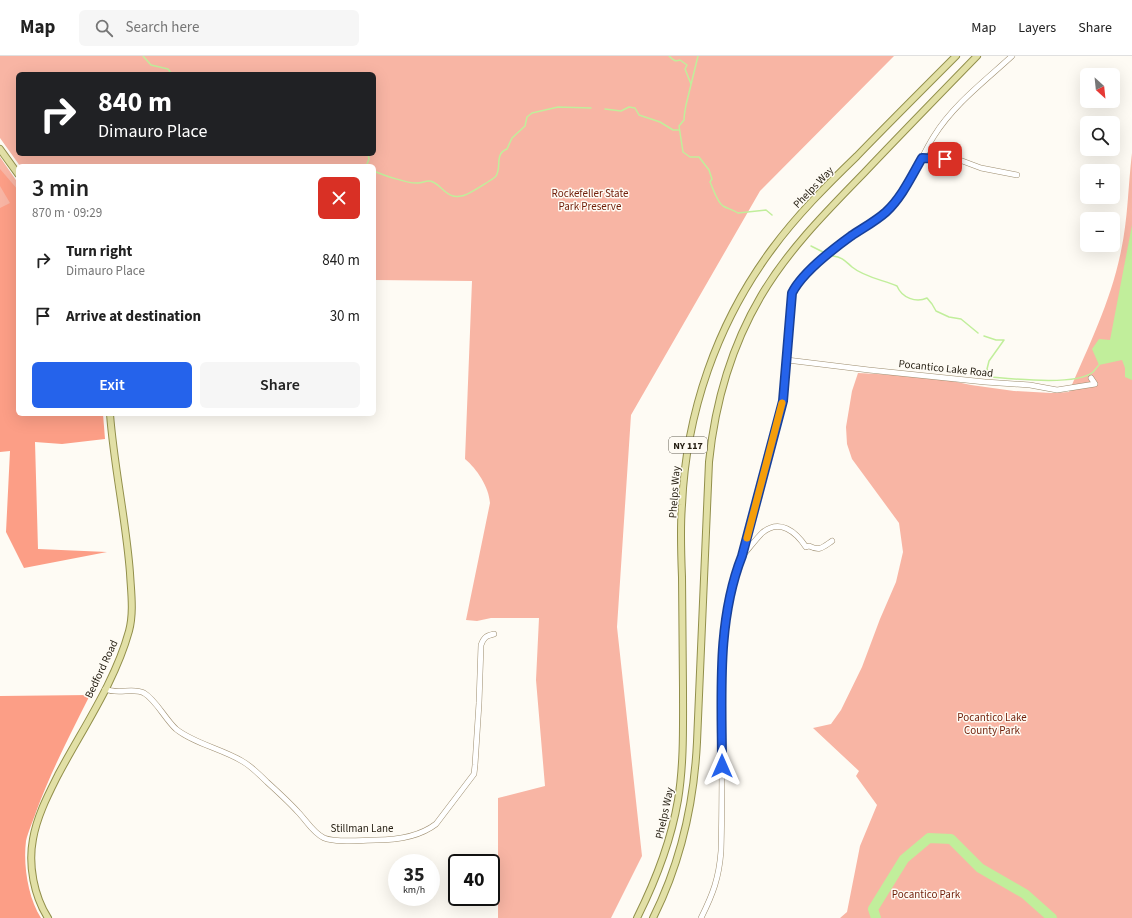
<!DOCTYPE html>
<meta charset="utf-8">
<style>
body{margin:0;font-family:"Source Sans 3",sans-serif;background:#f6f6f6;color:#222;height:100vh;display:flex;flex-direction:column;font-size:15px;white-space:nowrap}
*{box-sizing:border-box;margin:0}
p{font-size:13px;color:#767676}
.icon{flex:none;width:22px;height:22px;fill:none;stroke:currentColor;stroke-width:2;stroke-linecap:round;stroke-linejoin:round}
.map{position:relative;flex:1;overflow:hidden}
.panel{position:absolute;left:16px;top:108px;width:360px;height:252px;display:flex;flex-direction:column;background:#fff;border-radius:6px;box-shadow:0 4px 16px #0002}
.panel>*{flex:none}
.hud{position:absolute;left:16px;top:16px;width:360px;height:84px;border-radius:6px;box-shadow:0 4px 16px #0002;background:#202124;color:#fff;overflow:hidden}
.needle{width:26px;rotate:153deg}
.controls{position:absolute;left:1080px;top:12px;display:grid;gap:8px}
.controls a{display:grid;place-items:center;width:40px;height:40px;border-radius:6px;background:#fff;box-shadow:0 4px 16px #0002;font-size:20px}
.speed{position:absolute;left:388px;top:798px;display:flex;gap:8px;font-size:20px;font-weight:700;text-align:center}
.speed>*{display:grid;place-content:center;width:52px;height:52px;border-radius:50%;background:#fff;box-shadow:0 4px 16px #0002;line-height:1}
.speed small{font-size:10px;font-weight:400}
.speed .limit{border:2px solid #111;border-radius:6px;background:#fff;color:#111}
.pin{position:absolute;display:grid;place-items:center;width:34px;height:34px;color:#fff;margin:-17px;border-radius:8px;box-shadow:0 2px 6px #0006}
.me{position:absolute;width:44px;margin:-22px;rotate:0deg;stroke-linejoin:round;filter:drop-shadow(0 0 3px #0008)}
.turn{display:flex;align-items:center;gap:14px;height:84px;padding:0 16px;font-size:18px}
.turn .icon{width:52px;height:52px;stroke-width:2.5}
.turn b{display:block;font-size:28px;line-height:34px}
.round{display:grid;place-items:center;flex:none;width:42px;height:42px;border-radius:6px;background:#f6f6f6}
.summary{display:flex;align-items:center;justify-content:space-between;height:68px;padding:0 16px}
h1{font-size:24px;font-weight:600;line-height:30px}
.action{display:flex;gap:8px;margin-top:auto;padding:8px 16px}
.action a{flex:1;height:46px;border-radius:6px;background:#2563eb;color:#fff;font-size:16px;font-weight:600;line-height:46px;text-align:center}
.action a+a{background:#f6f6f6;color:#222}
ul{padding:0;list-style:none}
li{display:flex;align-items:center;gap:12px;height:56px;padding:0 16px}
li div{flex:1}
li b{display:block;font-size:15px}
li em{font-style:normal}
header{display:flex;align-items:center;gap:24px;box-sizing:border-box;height:56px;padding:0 20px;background:#fff;border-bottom:1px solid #e0e0e0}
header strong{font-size:19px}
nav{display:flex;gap:22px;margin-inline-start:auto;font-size:14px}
.search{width:280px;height:36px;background:#f6f6f6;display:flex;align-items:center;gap:10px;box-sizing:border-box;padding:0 14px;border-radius:6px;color:#767676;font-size:15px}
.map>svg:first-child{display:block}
.green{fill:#f8b5a4;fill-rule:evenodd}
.forest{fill:#fc9e86}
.water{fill:#c1ee9b}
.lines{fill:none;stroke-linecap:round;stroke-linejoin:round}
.stream{stroke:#c1ee9b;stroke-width:1.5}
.river{stroke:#c1ee9b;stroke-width:10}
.minor-casing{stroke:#9d8d6f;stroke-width:6}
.major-casing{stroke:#928f4b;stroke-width:8}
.minor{stroke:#fff;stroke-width:5}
.major{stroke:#e2e0a6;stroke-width:6}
.route-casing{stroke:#184099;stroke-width:10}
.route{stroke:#2563eb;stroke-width:7}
.slow{stroke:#f59e0b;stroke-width:7}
.labels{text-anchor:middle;stroke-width:3;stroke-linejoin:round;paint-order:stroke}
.shield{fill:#fefbf4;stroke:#656055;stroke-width:1}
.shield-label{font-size:10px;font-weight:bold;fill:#241d11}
.street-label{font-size:11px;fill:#241d11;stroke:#fefbf4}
.park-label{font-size:11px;fill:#701f09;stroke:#fefbf4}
</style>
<header>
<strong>Map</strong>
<div class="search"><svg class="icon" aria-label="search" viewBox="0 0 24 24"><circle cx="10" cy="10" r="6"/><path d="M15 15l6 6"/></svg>Search here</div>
<nav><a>Map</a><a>Layers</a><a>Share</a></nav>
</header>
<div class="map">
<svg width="1132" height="862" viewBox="0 0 1132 862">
<rect width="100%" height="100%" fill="#fefbf4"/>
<path class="green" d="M 0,0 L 894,0 L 760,135 L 631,359 L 617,571 L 642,800 L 611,862 L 498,862 L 498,742 L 545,730 L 536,624 L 539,562 L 491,562 L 477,565 L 466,564 L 490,447 C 489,431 477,413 465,403 L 472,225 L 374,224 L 374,110 L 20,110 L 0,82 ZM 18,18 L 374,18 L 374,98 L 18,98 Z
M 1132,97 L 1132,862 L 840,862 L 847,856 L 860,790 L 877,749 L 856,720 L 859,715 L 813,672 L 831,668 L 841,654 L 862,611 L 880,563 L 896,526 L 903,496 L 899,467 L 852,403 L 847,388 L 846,371 L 852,335 L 858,317 L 933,321 L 971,329 L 1014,335 L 1051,337 L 1069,336 C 1089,289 1111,245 1121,195 C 1128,163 1128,130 1132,97 Z
M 0,101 L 18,127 L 18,167 L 0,175 Z"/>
<path class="forest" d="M 0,113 L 18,134 L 18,358 L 103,358 L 105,383 L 62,388 L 35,386 L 38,493 L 107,496 L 24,512 L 6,476 L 10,395 L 0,396 L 0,152 L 10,147 L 0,130 Z
M 90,639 C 71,677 51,715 36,756 C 33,765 28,776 26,785 C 23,809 28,842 41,862 L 0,862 L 0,640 Z"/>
<path class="water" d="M 1132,169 L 1132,324 L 1125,321 L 1125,312 L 1122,304 L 1099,309 L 1092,293 L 1099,283 L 1110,284 Z"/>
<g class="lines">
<path class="stream" d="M 143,0 L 151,9 L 168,13 L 171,17 L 179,18
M 669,0 C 673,4 675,6 680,4 L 687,9 L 685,13 L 691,28
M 698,0 C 694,16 690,33 686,49 C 685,55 684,58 684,64 L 679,70 L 683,96 L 690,101 L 699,101 L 709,114 L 712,123 L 710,126 C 713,132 717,146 723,150 C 728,153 732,153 738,157 L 766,154 L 772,159
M 605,53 L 621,55 L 629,51 L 635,52 L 639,59 L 660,66 L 673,74 L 679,74
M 368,98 L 369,103 L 367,108 L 369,110
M 374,115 C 383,119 409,128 418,127 C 423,127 428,123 433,126 C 440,129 445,138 453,140 C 456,141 463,140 465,139 C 469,138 495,122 496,120 C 502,111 494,98 507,93 L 512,82 L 525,70 L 527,61 L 532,57 L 558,51 L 591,52
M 811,190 L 823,196
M 833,200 C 843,201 846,206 852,211 C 864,221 883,224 897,230 C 902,242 916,247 927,242 L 932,248 L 936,255 L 949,261 L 961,263 L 978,277
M 984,280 L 996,284 L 1004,284 L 989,305 L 987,313 L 991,321 C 1014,323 1076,330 1093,316 C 1095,314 1097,311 1099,309"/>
<path class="river" d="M 876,862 L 873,853 L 904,803 L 929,782 L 951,783 L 980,812 L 1025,838 L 1052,862"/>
<defs>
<path id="minor" d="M 922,102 L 957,103 L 981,112 L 1017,119
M 787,304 L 869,314 L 985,326 L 1030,329 L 1057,334 L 1095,328 L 1091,322
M 744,498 C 750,491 756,483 762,477 C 780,462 796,476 806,491 L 809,490 C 820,495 822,492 832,485
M 105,633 C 118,639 133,631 144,637 C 156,644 165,663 176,673 C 193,687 222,693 242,705 C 251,710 260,719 267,726 C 278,736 289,746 298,756 C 306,764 313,777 324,782 C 337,787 361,784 376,784 C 396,784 419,781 436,768 L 474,718 L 475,709 L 479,647 L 481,589 C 484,581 486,580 494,578
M 701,862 C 713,838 719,822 721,795 C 722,759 722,724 722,689 C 721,626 718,559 742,500 L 783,345 L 792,237 C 798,225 807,217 818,208 C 828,198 839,189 850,181 C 862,173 875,166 885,157 C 909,137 918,105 934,80 C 954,48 985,25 1012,0"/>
<path id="major" d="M 0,93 L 18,118
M 48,862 C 34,840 28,809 33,783 C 37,760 48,739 58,719 C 83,672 115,626 129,575 C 134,556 131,536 130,517 C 126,464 114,411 110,358
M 637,862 C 656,824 671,785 678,744 C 684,707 683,670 683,633 C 683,595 682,558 682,521 C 681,497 680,473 682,449 C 686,357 717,267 772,193 C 797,159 827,129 857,100 C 890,66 923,33 956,0
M 653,862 C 681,806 694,748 697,686 L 709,406 C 715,347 731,291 761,240 C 788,194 826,156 864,117 C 901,78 939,39 977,0"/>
</defs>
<use href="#minor" class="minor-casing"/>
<use href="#major" class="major-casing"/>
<use href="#minor" class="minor"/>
<use href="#major" class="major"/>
</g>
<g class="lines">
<defs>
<path id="route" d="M 722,710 C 722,641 716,566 742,500 L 783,345 L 792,237 C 802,217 833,193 851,180 C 863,172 876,165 886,156 C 902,141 911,121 922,102 L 945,103"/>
</defs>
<use href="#route" class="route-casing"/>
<use href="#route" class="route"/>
<path class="slow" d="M 747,482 L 782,347"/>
</g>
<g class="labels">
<rect class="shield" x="669" y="381" width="38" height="16" rx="3"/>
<g class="shield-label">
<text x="688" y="393">NY 117</text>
</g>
<g class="street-label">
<text transform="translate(813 131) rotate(-46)" y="4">Phelps Way</text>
<text transform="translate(946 312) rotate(6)" y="4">Pocantico Lake Road</text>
<text transform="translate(674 436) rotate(-86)" y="4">Phelps Way</text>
<text transform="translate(101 613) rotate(-65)" y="4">Bedford Road</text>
<text transform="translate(664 757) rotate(-78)" y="4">Phelps Way</text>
<text x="362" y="776">Stillman Lane</text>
</g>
<g class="park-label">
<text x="590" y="141">Rockefeller State<tspan x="590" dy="13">Park Preserve</tspan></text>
<text x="992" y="665">Pocantico Lake<tspan x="992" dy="13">County Park</tspan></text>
<text x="926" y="842">Pocantico Park</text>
</g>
</g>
</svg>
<div class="controls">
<a><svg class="needle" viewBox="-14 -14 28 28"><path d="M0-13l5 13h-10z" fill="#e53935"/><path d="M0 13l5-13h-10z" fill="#767676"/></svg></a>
<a><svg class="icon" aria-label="search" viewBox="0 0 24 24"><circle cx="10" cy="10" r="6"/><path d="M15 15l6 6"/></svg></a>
<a>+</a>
<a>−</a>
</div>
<div class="speed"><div>35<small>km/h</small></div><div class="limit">40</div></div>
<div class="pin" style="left:945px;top:103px;background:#d93025"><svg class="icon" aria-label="arrive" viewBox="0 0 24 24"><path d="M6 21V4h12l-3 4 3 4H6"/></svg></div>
<svg class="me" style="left:722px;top:710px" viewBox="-20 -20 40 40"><path d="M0-17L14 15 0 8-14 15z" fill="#2563eb" stroke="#fff" stroke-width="4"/></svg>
<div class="hud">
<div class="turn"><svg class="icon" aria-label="right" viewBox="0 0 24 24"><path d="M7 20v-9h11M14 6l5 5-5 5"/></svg><div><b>840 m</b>Dimauro Place</div></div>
</div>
<section class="panel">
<div class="summary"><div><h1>3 min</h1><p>870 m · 09:29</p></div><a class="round" style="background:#d93025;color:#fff"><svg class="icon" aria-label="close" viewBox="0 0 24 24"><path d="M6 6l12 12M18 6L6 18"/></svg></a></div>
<ul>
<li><svg class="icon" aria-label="right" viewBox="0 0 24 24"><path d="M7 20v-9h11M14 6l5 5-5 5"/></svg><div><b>Turn right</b><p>Dimauro Place</p></div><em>840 m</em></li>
<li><svg class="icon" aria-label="arrive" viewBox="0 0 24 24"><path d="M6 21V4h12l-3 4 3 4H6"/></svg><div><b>Arrive at destination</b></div><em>30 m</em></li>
</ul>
<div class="action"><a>Exit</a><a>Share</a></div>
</section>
</div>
